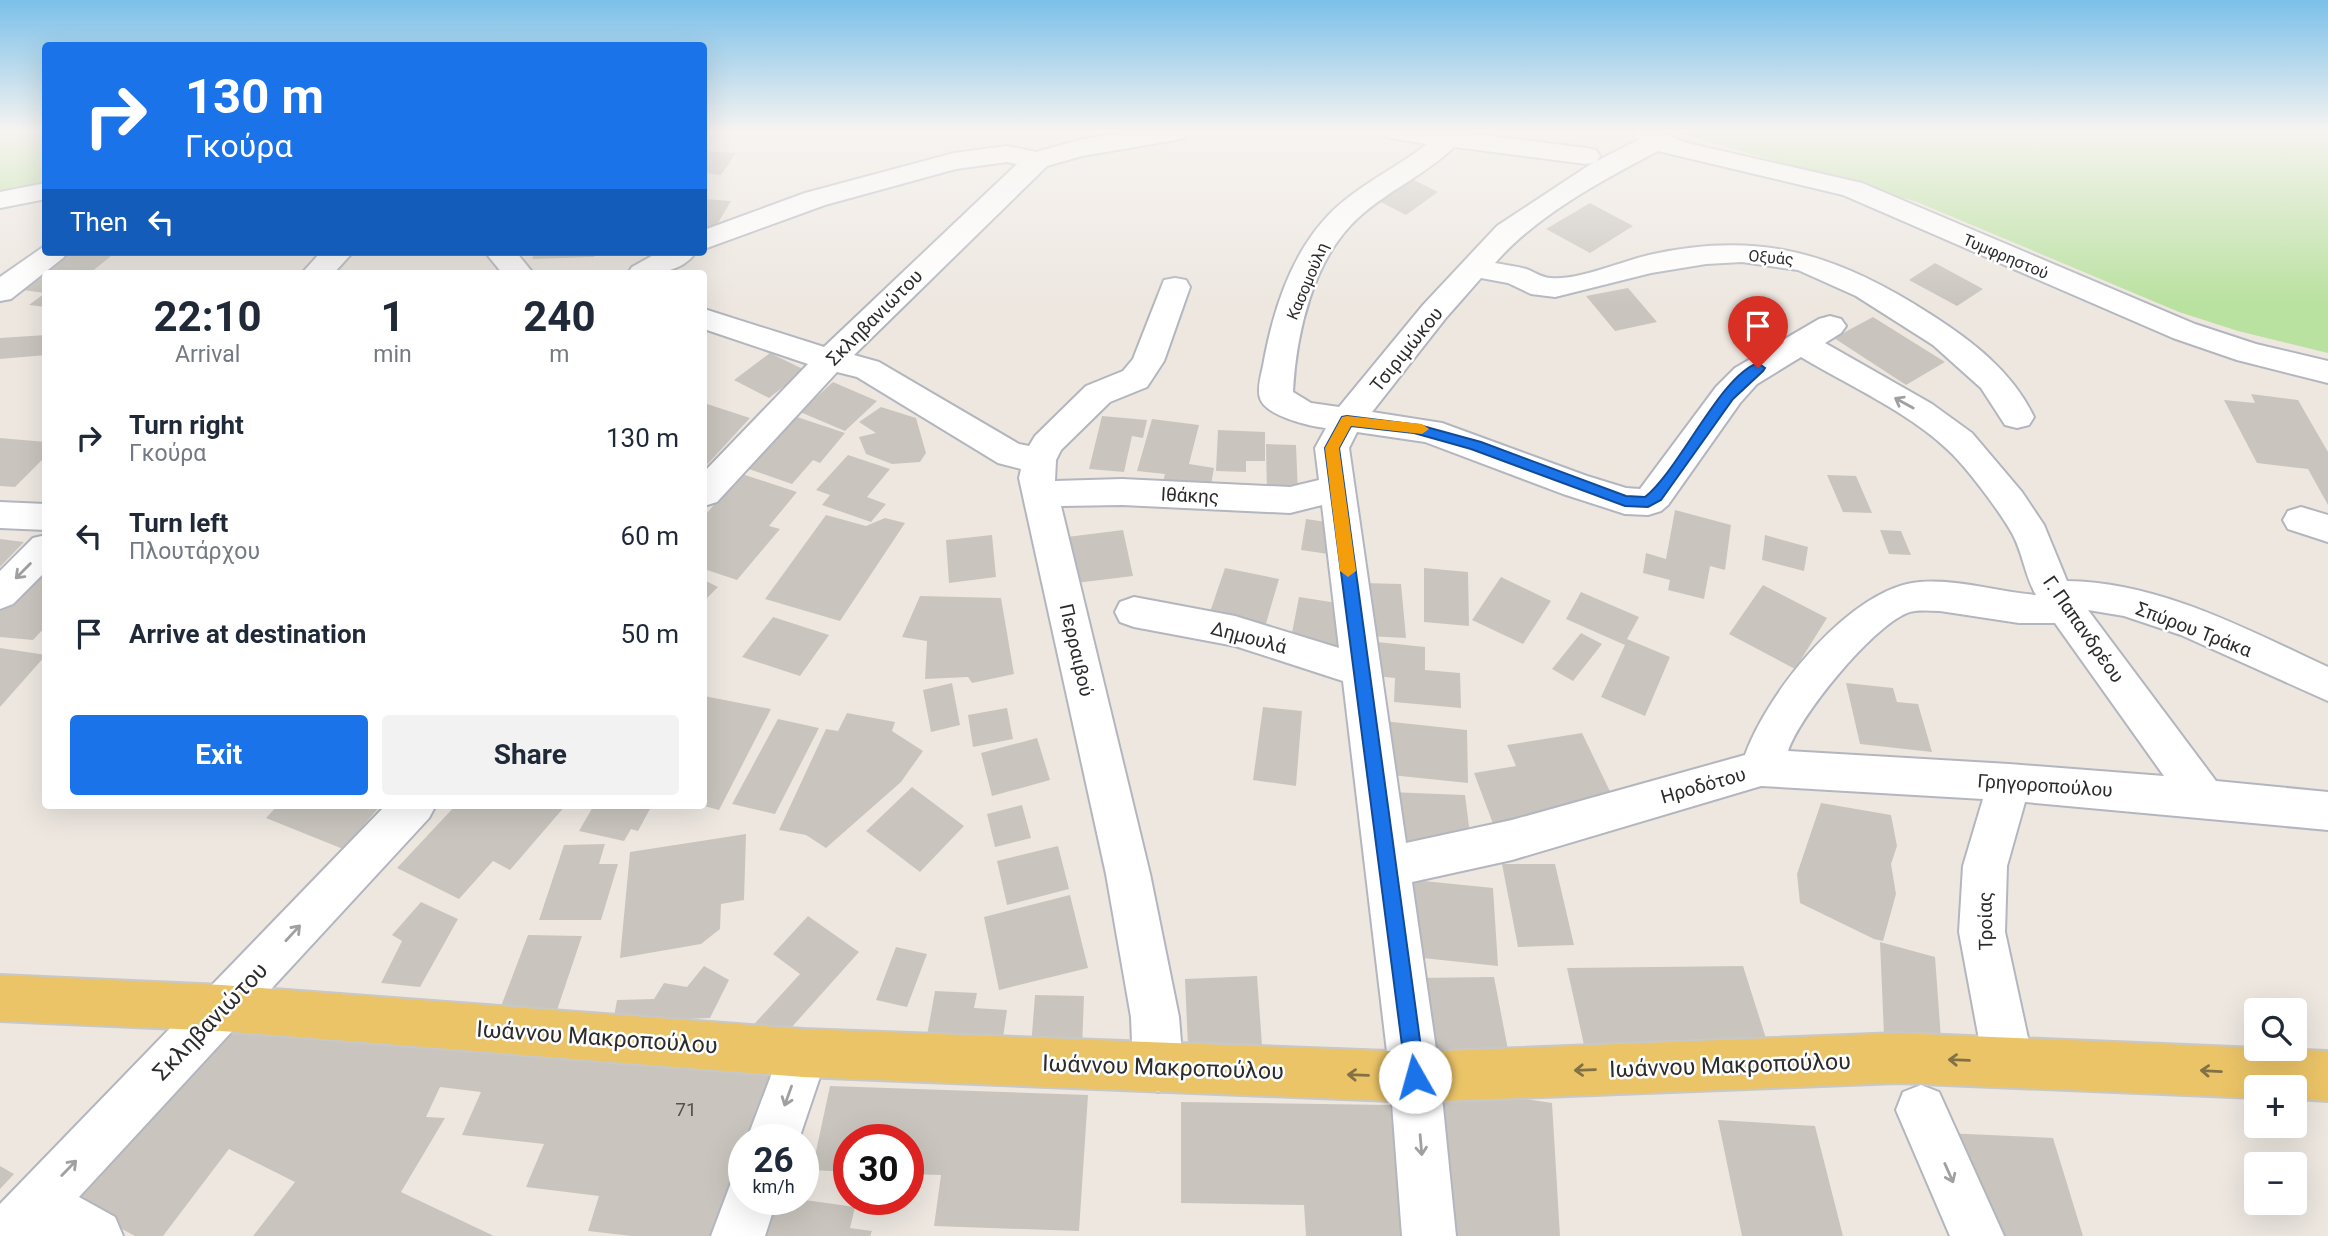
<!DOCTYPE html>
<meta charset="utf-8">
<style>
body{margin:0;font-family:Roboto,sans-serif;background:#f2f2f3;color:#1f2937;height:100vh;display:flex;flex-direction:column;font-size:26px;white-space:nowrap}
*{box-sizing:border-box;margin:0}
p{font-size:23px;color:#747a83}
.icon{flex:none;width:38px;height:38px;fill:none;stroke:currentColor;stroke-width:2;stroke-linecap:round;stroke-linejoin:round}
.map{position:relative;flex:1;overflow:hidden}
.details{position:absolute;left:42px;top:270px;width:665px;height:539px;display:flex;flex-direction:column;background:#fff;border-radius:7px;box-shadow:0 7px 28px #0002}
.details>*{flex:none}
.banner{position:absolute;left:42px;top:42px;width:665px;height:214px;border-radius:7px;box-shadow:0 7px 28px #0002;background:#1a73e8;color:#fff;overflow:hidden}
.controls{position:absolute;left:2244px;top:998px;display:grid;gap:14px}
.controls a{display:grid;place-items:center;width:63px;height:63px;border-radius:7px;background:#fff;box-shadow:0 7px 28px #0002;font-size:35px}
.speed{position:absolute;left:728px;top:1124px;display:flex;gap:14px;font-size:35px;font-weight:700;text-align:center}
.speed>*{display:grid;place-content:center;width:91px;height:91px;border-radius:50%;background:#fff;box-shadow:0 7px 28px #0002;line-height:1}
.speed small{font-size:18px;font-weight:400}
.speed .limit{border:10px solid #d22;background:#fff;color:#111}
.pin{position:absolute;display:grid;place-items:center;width:60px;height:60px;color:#fff;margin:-72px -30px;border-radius:50% 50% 50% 0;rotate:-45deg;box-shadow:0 0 7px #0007}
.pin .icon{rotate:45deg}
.me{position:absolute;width:77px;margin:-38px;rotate:353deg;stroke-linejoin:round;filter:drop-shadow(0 0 5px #0008)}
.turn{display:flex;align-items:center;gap:24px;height:147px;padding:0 28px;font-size:32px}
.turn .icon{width:91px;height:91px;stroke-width:2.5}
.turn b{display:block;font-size:49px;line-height:60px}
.then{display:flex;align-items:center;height:66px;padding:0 28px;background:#0003;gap:14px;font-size:26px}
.eta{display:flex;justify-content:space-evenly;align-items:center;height:119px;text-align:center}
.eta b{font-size:42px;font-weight:700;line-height:49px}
.action{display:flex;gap:14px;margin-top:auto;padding:14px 28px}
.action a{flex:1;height:80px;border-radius:7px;background:#1a73e8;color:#fff;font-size:28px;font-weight:700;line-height:80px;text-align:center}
.action a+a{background:#f2f2f3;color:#1f2937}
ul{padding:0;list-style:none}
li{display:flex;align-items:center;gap:21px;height:98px;padding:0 28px}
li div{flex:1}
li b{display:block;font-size:26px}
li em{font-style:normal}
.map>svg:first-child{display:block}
.green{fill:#b9e19f}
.building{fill:#c9c5be}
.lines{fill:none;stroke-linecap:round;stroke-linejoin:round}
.minor-casing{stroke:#b3b6bf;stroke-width:4}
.major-casing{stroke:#c8c8c8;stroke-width:4}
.minor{fill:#fff;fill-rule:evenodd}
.major{fill:#ebc467;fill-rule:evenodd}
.oneway{stroke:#a0a0a0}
.oneway2{stroke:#827047}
.route{fill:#1a73e8;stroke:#114b97;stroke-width:2}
.slow{fill:#f59e0b}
.labels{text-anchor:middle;stroke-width:5;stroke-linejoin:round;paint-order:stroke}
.far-street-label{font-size:16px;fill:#2c2c2c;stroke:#fff}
.street-label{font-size:19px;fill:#2c2c2c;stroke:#fff}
.near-number-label{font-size:19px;fill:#535250}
.near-street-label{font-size:23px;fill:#2c2c2c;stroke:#fff}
</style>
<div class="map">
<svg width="2328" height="1236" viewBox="0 0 2328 1236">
<rect width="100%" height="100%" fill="#ede7e0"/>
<path class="green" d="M 0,132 L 45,132 L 45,184 L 0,193 Z
M 1676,132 L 2328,132 L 2328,353 L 2238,331 L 2179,312 L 1917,202 Z"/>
<path class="building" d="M 704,151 L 736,153 L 721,175 L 704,173 Z
M 1408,177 L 1438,192 L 1406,215 L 1375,199 Z
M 704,199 L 731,201 L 712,233 L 704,232 Z
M 1590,203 L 1633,226 L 1590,253 L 1546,229 Z
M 61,252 L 116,252 L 90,273 L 46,273 L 46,307 L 29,305 L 45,293 L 15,289 Z
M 535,252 L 596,252 L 594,257 L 532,259 Z
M 1935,263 L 1983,289 L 1957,306 L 1909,280 Z
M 1628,288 L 1657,322 L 1615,331 L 1586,296 Z
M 1873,317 L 1945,362 L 1906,385 L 1834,338 Z
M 46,335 L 46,355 L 0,359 L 0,338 Z
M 770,353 L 805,370 L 769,398 L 734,380 Z
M 833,382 L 877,401 L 845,431 L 800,412 Z
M 2251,394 L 2298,400 L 2328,452 L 2328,505 L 2308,469 L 2257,463 L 2224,400 L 2255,403 Z
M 704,403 L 750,418 L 704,468 Z
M 881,407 L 916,418 L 926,453 L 920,462 L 892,464 L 866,454 L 859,437 L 876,433 L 859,422 Z
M 791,415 L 845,433 L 820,463 L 813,460 L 792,484 L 743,467 Z
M 1102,416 L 1147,420 L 1143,438 L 1132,436 L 1124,472 L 1089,469 Z
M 1152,419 L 1199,425 L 1189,464 L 1214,468 L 1210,490 L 1162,486 L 1165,474 L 1137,471 Z
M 1218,430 L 1265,432 L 1265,461 L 1246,461 L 1246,472 L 1216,471 Z
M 0,438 L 46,442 L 46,456 L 15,487 L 0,486 Z
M 1266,444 L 1296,445 L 1298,494 L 1267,494 Z
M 848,455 L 890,469 L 867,497 L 886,504 L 871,522 L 822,505 L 830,495 L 816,490 Z
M 742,474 L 797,492 L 769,526 L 780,529 L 737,580 L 704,569 L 704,516 Z
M 1827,475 L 1856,476 L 1872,513 L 1843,512 Z
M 1675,510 L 1731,525 L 1725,570 L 1710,566 L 1704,599 L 1668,590 L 1670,580 L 1643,573 L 1646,553 L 1666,559 Z
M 826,515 L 866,526 L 885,518 L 905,523 L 840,621 L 765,599 Z
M 1306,519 L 1340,524 L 1335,555 L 1301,550 Z
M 1123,530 L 1133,576 L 1076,583 L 1067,537 Z
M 1880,530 L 1901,531 L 1911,555 L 1889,554 Z
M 992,535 L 996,577 L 949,583 L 946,540 Z
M 1765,535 L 1808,547 L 1804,571 L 1762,560 Z
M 0,539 L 24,542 L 0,567 Z
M 46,559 L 46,626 L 33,640 L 0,637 L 0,609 Z
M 1225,568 L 1279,579 L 1265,627 L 1209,615 Z
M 1424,568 L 1468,572 L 1469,626 L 1424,622 Z
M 1501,577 L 1551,601 L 1523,644 L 1472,620 Z
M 704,580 L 718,587 L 704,601 Z
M 1363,583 L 1401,584 L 1406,638 L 1367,636 Z
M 1763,585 L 1827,618 L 1795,669 L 1729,634 Z
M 1581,592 L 1639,617 L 1627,639 L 1670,657 L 1645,716 L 1601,697 L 1625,645 L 1566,619 Z
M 920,596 L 1001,598 L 1014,674 L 972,683 L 968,677 L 925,679 L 927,641 L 902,637 Z
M 1299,597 L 1350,605 L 1342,647 L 1291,638 Z
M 773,617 L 829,635 L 800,676 L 742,657 Z
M 1581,633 L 1602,644 L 1573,681 L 1552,669 Z
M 1377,642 L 1425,647 L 1425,670 L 1460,673 L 1461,708 L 1394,702 L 1395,678 L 1376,676 Z
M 0,648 L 46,655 L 0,707 Z
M 952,683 L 960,725 L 931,732 L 923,690 Z
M 1846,683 L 1893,688 L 1897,702 L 1918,704 L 1932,752 L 1860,744 Z
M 704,696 L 771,709 L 719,810 L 704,806 Z
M 1263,707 L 1302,711 L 1296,786 L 1253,780 Z
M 1007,708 L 1013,739 L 973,747 L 968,715 Z
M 847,713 L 895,722 L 892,731 L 923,751 L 901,782 L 826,848 L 806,835 L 779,830 L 826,729 L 838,731 Z
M 778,719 L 819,728 L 775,814 L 732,804 Z
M 1383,721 L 1467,730 L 1468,783 L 1381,774 Z
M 1582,733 L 1618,808 L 1495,829 L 1474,773 L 1516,766 L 1507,745 Z
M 1037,738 L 1050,780 L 992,796 L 981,753 Z
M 912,787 L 964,826 L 920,872 L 866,831 Z
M 1389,792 L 1465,795 L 1472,850 L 1393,847 Z
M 1821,803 L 1891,815 L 1897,846 L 1891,864 L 1896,894 L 1883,941 L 1874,939 L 1800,903 L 1797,874 Z
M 278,805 L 381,805 L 343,849 L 266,818 Z
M 456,805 L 566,805 L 510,870 L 493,861 L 459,899 L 397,868 Z
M 594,805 L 652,805 L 638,831 L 631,829 L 624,841 L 579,831 Z
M 1022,805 L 1031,838 L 995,847 L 987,814 Z
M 746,834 L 744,900 L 721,904 L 720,929 L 701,944 L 620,958 L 630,852 Z
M 605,844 L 599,864 L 618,864 L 601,920 L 539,920 L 564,845 Z
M 1058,846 L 1069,889 L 1007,905 L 997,861 Z
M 1502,864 L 1555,864 L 1574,945 L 1518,947 Z
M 1404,879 L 1493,888 L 1498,966 L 1404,956 Z
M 1070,895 L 1088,968 L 999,990 L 984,917 Z
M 421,902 L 458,919 L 420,987 L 381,983 L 402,941 L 392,935 Z
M 808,916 L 859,952 L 782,1038 L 746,1033 L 800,974 L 773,954 Z
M 528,935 L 582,936 L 554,1019 L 497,1017 Z
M 1880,942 L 1935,957 L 1942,1052 L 1884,1035 Z
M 896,947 L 927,954 L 907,1007 L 876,1000 Z
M 704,966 L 729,980 L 710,1018 L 613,1022 L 617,1000 L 654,999 L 664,983 L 687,987 Z
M 1743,966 L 1770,1051 L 1586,1054 L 1567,968 Z
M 1257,976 L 1262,1045 L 1188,1047 L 1185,979 Z
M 1494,977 L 1509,1055 L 1427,1057 L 1415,978 Z
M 935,991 L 977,993 L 974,1008 L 1007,1010 L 1002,1045 L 926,1041 Z
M 1035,995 L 1084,996 L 1082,1048 L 1031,1047 Z
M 239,1020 L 785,1061 L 757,1139 L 744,1139 L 744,1176 L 722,1236 L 632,1236 L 588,1231 L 599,1196 L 526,1187 L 544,1144 L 462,1135 L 481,1092 L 440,1087 L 426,1117 L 445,1118 L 401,1192 L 494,1236 L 253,1236 L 295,1182 L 229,1149 L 163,1236 L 135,1236 L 70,1201 Z
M 830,1086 L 1088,1095 L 1079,1231 L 934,1226 L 941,1175 L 908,1174 L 908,1139 L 849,1139 L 849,1172 L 812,1170 Z
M 1442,1086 L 1552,1103 L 1560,1236 L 1452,1236 Z
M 1181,1102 L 1390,1105 L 1403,1236 L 1306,1236 L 1304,1205 L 1181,1203 Z
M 1718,1120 L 1815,1126 L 1843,1236 L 1742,1236 Z
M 1945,1133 L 2053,1138 L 2083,1236 L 1993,1236 Z
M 0,1166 L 14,1174 L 0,1189 Z
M 769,1199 L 798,1199 L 855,1207 L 850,1228 L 872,1231 L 870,1236 L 758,1236 Z"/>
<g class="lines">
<defs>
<path id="minor" d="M 1126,132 L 1189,132 L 1185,138 L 1176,140 L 1082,156 L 1047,166 L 854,355 L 879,362 L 1019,444 L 1029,446 L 1035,436 L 1086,386 L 1123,371 L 1133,359 L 1164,280 L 1175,278 L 1186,280 L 1190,287 L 1164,361 L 1147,387 L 1110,402 L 1061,450 L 1056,460 L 1055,481 L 1122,479 L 1290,487 L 1319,480 L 1315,448 L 1326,428 C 1310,426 1265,416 1260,398 C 1257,389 1261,375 1263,366 C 1272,315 1289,259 1324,220 C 1352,188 1394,170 1427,144 L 1390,138 L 1386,132 L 1463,132 L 1586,148 L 1596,150 L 1600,156 L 1596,162 L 1586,164 L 1454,147 C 1425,175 1387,191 1358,218 C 1313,259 1296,333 1293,392 L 1311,403 L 1339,407 L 1423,305 L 1497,226 L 1591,164 L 1638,140 L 1631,132 L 1661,132 L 1687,143 L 1862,183 L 2195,324 L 2256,344 L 2328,361 L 2328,383 L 2237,360 L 2173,338 L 1843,195 L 1658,151 C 1601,181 1538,214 1495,263 C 1505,265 1516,266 1526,269 C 1535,272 1542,278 1551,278 C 1576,281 1623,261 1649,255 C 1760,230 1837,254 1930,314 C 1972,341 2012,371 2034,417 L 2029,425 L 2017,428 L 2005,425 L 1981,388 L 1933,345 L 1856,296 L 1798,270 L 1742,262 L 1706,264 L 1651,273 L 1555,297 L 1531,294 L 1508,283 L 1481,278 L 1445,319 L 1372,412 L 1442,423 L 1587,476 L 1626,488 L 1640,489 L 1716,387 L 1735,368 L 1819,319 L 1830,316 L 1841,319 L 1846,326 L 1841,333 L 1825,343 L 1932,404 L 1972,433 L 2022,492 L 2044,525 L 2067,581 C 2159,582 2246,629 2328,667 L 2328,701 L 2181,635 L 2124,616 L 2088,610 L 2216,781 L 2328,792 L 2328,830 L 2025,802 L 2007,866 L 2005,932 L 2033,1061 L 2025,1078 L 2008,1086 L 1991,1078 L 1983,1061 L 1959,932 L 1963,866 L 1983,799 L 1761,786 L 1512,860 L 1412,882 L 1440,1077 L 1456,1236 L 1402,1236 L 1390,1077 L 1343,681 L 1235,646 L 1134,627 L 1120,622 L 1115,612 L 1120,602 L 1134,597 L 1235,616 L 1339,648 L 1322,505 L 1290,513 L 1122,505 L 1061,506 L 1150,874 L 1179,1017 L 1183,1067 L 1176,1085 L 1158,1092 L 1140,1085 L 1133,1067 L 1131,1017 L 1106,874 L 1019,478 L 1021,469 L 998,463 L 857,377 L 837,372 L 717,502 L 704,506 L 704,472 L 808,364 L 704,329 L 704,309 L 824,347 L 1017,164 L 1007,162 L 956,169 L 825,205 L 704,249 L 704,230 L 805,193 L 954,153 L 1007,146 L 1036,152 L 1079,140 ZM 1801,357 C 1848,385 1908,412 1947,449 C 1966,466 2001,513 2013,535 C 2023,554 2025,576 2036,595 C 1998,592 1959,579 1920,582 C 1851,587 1767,693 1745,755 L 1512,820 L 1406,843 L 1349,448 L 1357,432 L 1425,442 L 1563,494 L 1625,514 L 1648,515 L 1661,511 L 1668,505 L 1740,403 L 1757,384 ZM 1940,611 L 2019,623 L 2055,623 L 2164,776 L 2009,764 L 1788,751 C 1800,715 1871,628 1907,613 C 1917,609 1929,611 1940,611 Z
M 46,183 L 46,199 L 0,208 L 0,192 Z
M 46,245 L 46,252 L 68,252 L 63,258 L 11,299 L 0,301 L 0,277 Z
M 321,252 L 353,252 L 334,273 L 302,273 Z
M 485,252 L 516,252 L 533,273 L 502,273 Z
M 659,252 L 696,252 C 680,275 652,273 628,273 L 632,267 Z
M 0,502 L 46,504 L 46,530 L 0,528 Z
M 2301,507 L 2328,515 L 2328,542 L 2288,529 L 2283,520 L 2288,511 Z
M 46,535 L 46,571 L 13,604 L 0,609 L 0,571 L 33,538 Z
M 386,805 L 436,805 L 429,818 L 79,1197 L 115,1217 L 123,1236 L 0,1236 L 0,1204 Z
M 803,1029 L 820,1036 L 828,1053 L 799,1139 L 747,1139 L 786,1036 Z
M 1921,1085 L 1939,1092 L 2004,1236 L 1950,1236 L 1896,1110 L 1903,1092 Z
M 744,1176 L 744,1199 L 777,1199 L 765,1236 L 711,1236 L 732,1180 Z"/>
<path id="major" d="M 0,975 L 222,985 L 803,1029 L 1415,1052 L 1898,1033 L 2328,1051 L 2328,1101 L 2294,1099 L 2294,1087 L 2256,1087 L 2256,1098 L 1898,1083 L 1415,1102 L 803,1077 L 222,1031 L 0,1021 Z"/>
</defs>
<use href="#minor" class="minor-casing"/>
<use href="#major" class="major-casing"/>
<use href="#minor" class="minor"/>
<use href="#major" class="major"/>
</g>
<defs><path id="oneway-shaft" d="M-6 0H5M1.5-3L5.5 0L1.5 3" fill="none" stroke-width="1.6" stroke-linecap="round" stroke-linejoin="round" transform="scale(1.75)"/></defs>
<g class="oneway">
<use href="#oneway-shaft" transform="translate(1904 403) rotate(-151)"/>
<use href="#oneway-shaft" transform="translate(23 571) rotate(135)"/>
<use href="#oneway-shaft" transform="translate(293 933) rotate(-47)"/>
<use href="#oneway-shaft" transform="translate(788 1096) rotate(110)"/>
<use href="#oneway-shaft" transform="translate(1421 1145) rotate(85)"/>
<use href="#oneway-shaft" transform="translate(69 1168) rotate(-46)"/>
<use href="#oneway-shaft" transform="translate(1949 1173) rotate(66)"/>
</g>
<g class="oneway2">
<use href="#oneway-shaft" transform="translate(1959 1060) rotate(-178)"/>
<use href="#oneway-shaft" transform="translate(1585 1070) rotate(178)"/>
<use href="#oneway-shaft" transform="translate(2211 1071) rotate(-177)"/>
<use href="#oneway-shaft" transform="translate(1358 1075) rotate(-178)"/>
</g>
<linearGradient id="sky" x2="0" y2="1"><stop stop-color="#7bc0e9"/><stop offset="0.43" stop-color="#f7f4f1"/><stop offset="1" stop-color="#f7f4f1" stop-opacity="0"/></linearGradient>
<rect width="2328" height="305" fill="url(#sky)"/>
<path class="route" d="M 1758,363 L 1765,368 L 1763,371 L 1733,399 L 1661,500 L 1648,507 L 1625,506 L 1471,449 L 1414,433 L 1351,426 L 1339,448 L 1425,1077 L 1422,1084 L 1415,1087 L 1407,1084 L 1325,448 L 1342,417 L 1347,416 L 1419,425 L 1481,442 L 1626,496 L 1645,497 C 1680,469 1720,376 1758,363 Z"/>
<path class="slow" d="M 1347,416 L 1422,424 L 1429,429 L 1422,434 L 1351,426 L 1339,448 L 1356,571 L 1348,577 L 1340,571 L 1325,448 L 1342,417 Z"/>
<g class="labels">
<g class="far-street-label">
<text transform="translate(2006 256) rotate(23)" y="6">Τυμφρηστού</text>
<text transform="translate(1771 257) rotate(5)" y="6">Οξυάς</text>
<text transform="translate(1307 281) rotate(-67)" y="6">Κασομούλη</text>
</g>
<g class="street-label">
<text transform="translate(874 317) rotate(-45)" y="7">Σκληβανιώτου</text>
<text transform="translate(1406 349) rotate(-51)" y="7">Τσιριμώκου</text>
<text transform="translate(1190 495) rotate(3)" y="7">Ιθάκης</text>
<text transform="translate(2084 629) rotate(55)" y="7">Γ. Παπανδρέου</text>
<text transform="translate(2194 629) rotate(21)" y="7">Σπύρου Τράκα</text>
<text transform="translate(1249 637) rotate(15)" y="7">Δημουλά</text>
<text transform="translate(1077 650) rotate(77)" y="7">Περραιβού</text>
<text transform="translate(1703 785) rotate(-16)" y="7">Ηροδότου</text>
<text transform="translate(2045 785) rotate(4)" y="7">Γρηγοροπούλου</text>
<text transform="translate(1985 921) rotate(-91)" y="7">Τροίας</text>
</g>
<g class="near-number-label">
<text x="686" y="1116">71</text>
</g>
<g class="near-street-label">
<text transform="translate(210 1021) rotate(-46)" y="8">Σκληβανιώτου</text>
<text transform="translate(597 1037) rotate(4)" y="8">Ιωάννου Μακροπούλου</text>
<text transform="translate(1730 1065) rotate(-2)" y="8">Ιωάννου Μακροπούλου</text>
<text transform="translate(1163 1067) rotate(2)" y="8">Ιωάννου Μακροπούλου</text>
</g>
</g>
</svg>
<div class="controls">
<a><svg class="icon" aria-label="search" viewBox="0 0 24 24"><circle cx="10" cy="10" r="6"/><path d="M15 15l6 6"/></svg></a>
<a>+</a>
<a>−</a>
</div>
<div class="speed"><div>26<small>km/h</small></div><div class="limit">30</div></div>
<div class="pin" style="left:1758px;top:368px;background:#d93025"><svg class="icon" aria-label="arrive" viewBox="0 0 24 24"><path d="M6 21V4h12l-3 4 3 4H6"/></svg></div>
<svg class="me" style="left:1415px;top:1077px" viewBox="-20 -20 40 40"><circle r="19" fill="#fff"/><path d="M0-13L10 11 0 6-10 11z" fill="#1a73e8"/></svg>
<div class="banner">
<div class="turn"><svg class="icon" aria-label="right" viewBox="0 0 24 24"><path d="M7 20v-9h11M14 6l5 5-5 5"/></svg><div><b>130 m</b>Γκούρα</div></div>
<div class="then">Then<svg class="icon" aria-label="left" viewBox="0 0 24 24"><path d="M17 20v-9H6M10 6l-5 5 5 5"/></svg></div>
</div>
<section class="details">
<div class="eta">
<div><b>22:10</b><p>Arrival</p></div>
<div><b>1</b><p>min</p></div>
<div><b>240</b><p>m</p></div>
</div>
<ul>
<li><svg class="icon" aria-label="right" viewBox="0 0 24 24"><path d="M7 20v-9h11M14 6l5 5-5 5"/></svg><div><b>Turn right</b><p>Γκούρα</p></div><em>130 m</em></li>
<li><svg class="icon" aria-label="left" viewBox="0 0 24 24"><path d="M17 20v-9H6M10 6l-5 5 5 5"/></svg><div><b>Turn left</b><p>Πλουτάρχου</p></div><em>60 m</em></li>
<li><svg class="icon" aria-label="arrive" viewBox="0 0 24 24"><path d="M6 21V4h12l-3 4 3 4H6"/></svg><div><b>Arrive at destination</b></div><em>50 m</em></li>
</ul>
<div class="action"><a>Exit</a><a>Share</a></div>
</section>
</div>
